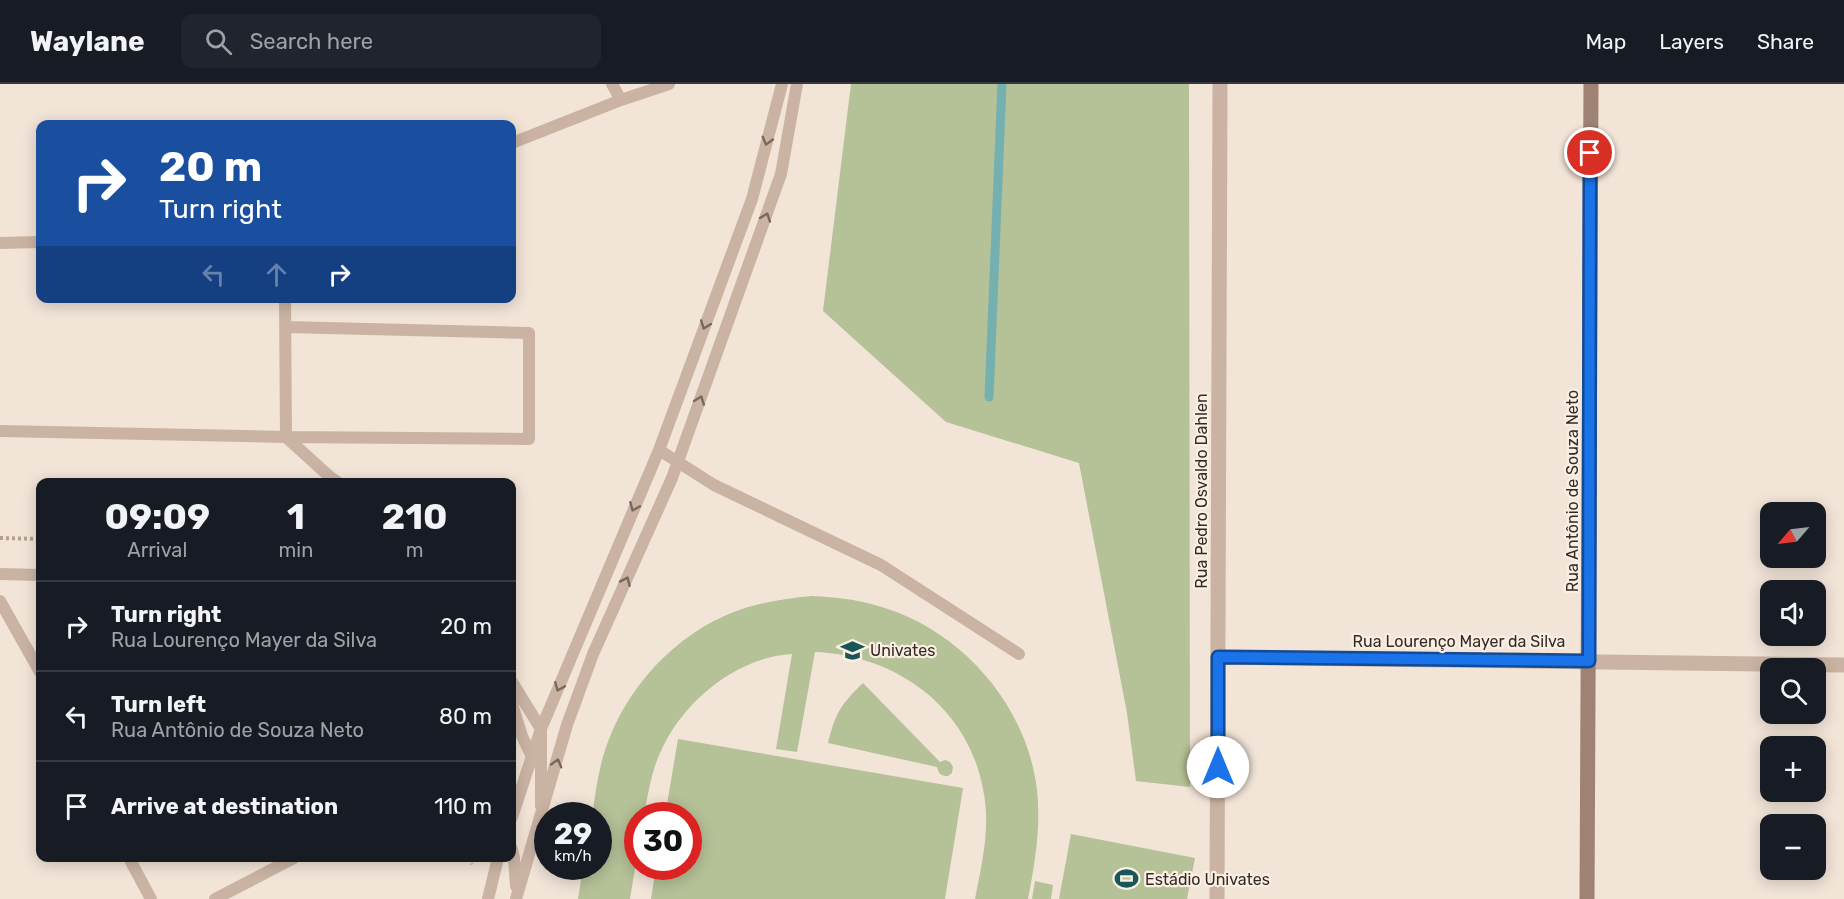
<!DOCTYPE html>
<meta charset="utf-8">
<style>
body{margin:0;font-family:Rubik,sans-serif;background:#20242c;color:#f1f3f6;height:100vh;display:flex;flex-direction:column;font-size:22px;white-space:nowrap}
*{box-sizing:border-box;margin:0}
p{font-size:20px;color:#9ea1a6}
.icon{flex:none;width:33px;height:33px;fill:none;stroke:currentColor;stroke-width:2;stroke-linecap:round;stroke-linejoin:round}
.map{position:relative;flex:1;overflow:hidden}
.panel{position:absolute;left:36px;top:394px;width:480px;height:384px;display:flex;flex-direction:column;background:#171b24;border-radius:12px;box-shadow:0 3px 15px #0003}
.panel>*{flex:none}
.top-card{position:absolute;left:36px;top:36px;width:480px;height:183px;border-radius:12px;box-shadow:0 3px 15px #0003;background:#1a4fa0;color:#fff;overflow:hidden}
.needle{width:39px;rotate:242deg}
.buttons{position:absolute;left:1760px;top:418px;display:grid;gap:12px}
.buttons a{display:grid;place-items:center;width:66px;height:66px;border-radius:12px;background:#171b24;box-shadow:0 3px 15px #0003;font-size:30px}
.speed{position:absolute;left:534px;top:718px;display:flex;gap:12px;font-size:30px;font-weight:700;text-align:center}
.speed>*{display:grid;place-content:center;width:78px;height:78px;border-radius:50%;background:#171b24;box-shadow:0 3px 15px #0003;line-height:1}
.speed small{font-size:15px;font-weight:400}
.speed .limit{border:9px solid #d22;background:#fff;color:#111}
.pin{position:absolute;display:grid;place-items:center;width:51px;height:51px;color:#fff;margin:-26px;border:3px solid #fff;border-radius:50%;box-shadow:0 2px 6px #0007}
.me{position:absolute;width:66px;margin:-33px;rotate:0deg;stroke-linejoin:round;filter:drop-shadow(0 0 4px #0008)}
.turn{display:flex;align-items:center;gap:21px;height:126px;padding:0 24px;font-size:27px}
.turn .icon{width:78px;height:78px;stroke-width:2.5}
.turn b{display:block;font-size:42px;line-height:51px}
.lanes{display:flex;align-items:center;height:57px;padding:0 24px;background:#0003;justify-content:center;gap:30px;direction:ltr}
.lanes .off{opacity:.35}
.eta{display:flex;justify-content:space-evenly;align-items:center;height:102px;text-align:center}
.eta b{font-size:36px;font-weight:700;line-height:42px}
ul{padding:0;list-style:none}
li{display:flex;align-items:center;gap:18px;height:90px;padding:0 24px;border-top:2px solid #363941}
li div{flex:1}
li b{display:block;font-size:22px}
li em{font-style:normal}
header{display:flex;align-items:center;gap:36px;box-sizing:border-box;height:84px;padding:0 30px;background:#171b24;border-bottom:2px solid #363941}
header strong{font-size:28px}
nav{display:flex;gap:33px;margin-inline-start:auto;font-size:21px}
.search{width:420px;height:54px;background:#20242c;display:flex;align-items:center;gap:15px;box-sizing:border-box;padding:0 21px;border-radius:12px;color:#9ea1a6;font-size:22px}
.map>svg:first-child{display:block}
.green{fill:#b5c197}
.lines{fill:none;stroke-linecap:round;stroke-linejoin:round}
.stream{stroke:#75b0b0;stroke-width:9}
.path{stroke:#b69d8d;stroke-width:4;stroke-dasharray:3 3;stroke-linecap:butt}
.lane{stroke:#cab3a3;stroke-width:12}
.street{stroke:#cab3a3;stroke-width:15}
.secondary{stroke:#9e8274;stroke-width:15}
.oneway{stroke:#78685e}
.route-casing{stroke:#114b97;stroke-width:15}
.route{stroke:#1a73e8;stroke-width:10}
.labels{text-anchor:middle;stroke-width:4.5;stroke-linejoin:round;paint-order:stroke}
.street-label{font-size:16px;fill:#352a25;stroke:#faefe3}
.poi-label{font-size:16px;fill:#352a25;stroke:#faefe3;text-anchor:start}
</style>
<header>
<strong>Waylane</strong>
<div class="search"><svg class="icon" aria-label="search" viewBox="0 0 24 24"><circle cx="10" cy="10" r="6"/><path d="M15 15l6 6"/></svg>Search here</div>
<nav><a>Map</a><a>Layers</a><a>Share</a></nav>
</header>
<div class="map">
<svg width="1844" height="815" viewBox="0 0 1844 815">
<rect width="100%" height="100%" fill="#f2e4d7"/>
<path class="green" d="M 851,0 L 1189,0 L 1190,703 L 1136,697 L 1127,629 L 1079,379 L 946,338 L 823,227 Z
M 812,512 C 833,513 854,515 875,521 C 959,543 1027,620 1037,706 C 1041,743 1035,779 1028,815 L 975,815 C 982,779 991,742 983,705 C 968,623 896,571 815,568 L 797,668 L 776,665 L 792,570 C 736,573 682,618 660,669 C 651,689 648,710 644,732 L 638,732 L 637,772 L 630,815 L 578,815 L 583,783 L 598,783 L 598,732 L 592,732 C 596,706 599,680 609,655 C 633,594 685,542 748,523 C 769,517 790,514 812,512 Z
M 863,599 L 940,678 L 945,676 L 950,678 L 953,683 L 952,689 L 948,692 C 941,692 939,690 937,683 L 828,659 C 835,630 841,620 863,599 Z
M 678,655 L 963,704 L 945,815 L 651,815 L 656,783 L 688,783 L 688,732 L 665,732 Z
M 1071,750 L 1195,774 L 1187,815 L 1059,815 Z
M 1035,797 L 1053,801 L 1051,815 L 1032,815 Z"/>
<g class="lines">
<path class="stream" d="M 989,313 L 1002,0"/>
<path class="path" d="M 0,454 L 40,455
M 469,774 L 472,780"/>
<path class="lane" d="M 612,0 L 621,16
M 512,59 L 621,16 L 669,0
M 0,159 L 40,158
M 285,214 L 286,353 L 330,393 L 339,399
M 0,347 L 286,353 L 529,355 L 529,249 L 286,243
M 659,366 L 714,401 L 881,481 L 1019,570
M 0,490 L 40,491
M 0,517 L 40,588
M 512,598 L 541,645 L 541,722
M 512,620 L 522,652 L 532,673
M 512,733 L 541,645 L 659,366 L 752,115 L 782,0
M 512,765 L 514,774 L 516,802
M 129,774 L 151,815
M 215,815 L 294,774
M 488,815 L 498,774
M 516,815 L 567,641 L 593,570 L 672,394 L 781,90 L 797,0"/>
<path class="street" d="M 1218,573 L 1844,581
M 1217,815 L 1220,0"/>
<path class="secondary" d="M 1587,815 L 1591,0"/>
</g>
<defs><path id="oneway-chevron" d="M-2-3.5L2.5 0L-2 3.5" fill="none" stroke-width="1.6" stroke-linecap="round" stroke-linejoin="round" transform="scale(1.5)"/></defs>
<g class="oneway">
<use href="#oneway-chevron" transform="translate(767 57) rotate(105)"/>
<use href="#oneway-chevron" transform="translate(766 133) rotate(-70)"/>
<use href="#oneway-chevron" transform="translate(705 241) rotate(110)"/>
<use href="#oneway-chevron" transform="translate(700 316) rotate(-70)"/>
<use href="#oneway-chevron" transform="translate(634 423) rotate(113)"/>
<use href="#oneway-chevron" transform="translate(626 497) rotate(-66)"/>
<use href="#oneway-chevron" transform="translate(559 603) rotate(112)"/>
<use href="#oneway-chevron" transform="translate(557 679) rotate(-74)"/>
</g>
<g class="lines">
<defs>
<path id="route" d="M 1218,683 L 1218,573 L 1589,577 L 1590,69"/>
</defs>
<use href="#route" class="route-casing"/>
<use href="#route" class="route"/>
</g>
<defs>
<symbol id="university-bare" viewBox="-9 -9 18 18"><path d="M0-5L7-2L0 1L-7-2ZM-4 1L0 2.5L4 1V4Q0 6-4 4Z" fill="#195658" stroke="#faefe3" stroke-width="2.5" paint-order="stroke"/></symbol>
<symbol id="stadium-bare" viewBox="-9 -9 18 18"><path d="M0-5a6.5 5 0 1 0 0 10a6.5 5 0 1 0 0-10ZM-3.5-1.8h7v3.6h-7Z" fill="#195658" stroke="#faefe3" stroke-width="2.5" paint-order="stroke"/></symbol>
</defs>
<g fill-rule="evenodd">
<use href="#university-bare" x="836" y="550" width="33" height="33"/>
<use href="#stadium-bare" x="1110" y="778" width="33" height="33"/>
</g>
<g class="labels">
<g class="street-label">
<text transform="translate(1201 407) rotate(-90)" y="6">Rua Pedro Osvaldo Dahlen</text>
<text transform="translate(1572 407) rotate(-90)" y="6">Rua Antônio de Souza Neto</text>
<text x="1459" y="563">Rua Lourenço Mayer da Silva</text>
</g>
<g class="poi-label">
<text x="870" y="572">Univates</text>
<text x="1145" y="801">Estádio Univates</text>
</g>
</g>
</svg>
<div class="buttons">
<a><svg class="needle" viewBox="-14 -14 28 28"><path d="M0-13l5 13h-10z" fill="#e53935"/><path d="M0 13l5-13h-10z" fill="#9ea1a6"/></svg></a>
<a><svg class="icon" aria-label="sound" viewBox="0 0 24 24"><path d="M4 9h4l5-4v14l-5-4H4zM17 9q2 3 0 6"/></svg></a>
<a><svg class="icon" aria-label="search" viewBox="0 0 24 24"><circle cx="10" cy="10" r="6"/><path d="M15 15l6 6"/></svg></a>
<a>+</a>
<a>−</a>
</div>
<div class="speed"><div>29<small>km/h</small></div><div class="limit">30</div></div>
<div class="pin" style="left:1590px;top:69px;background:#d93025"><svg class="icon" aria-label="arrive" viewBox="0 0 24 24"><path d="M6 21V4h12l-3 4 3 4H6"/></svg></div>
<svg class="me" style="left:1218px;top:683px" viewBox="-20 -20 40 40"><circle r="19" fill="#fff"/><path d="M0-13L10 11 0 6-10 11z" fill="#1a73e8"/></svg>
<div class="top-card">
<div class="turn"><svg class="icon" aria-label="right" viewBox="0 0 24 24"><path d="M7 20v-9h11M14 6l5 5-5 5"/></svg><div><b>20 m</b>Turn right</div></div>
<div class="lanes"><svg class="icon off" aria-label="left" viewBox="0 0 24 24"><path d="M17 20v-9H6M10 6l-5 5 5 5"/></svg><svg class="icon off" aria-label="ahead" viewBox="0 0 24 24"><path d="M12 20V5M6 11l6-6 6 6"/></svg><svg class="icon" aria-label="right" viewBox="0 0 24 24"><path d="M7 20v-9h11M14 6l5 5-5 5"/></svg></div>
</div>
<section class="panel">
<div class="eta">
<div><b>09:09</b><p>Arrival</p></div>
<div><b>1</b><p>min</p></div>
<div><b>210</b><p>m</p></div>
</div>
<ul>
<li><svg class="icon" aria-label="right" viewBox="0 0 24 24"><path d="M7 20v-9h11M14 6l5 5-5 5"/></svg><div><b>Turn right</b><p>Rua Lourenço Mayer da Silva</p></div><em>20 m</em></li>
<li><svg class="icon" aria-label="left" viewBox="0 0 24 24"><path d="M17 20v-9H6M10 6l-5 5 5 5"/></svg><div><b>Turn left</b><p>Rua Antônio de Souza Neto</p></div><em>80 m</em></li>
<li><svg class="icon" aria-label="arrive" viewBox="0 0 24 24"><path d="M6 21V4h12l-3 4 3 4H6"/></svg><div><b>Arrive at destination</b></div><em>110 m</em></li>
</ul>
</section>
</div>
